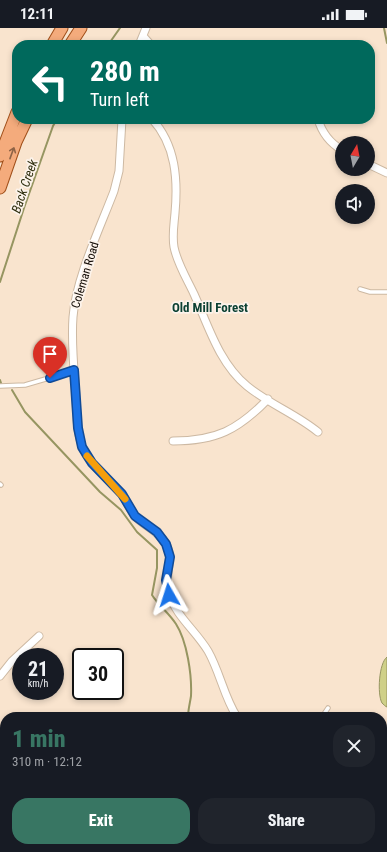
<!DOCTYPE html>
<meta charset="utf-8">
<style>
body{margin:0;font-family:"Roboto Condensed",sans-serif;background:#20242c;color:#f1f3f6;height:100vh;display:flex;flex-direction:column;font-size:15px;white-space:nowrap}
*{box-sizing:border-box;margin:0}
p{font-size:13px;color:#9ea1a6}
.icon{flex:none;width:22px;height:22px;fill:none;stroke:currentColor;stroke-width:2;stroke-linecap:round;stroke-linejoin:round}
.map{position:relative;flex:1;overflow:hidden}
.sheet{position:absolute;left:0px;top:684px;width:387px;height:140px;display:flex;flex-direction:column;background:#171b24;border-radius:16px 16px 0 0;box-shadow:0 2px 6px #0003}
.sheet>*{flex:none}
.hud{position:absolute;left:12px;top:12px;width:363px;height:84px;border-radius:16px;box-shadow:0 2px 6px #0003;background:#00695c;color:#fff;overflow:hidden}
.needle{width:26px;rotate:10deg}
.fabs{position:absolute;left:335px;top:108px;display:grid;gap:8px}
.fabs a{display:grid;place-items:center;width:40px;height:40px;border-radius:50%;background:#171b24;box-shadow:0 2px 6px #0003;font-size:20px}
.speed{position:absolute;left:12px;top:620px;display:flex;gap:8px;font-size:20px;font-weight:700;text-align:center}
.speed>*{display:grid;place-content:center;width:52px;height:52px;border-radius:50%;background:#171b24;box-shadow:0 2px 6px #0003;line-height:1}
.speed small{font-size:10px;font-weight:400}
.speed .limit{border:2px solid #111;border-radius:6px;background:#fff;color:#111}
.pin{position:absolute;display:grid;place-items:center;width:34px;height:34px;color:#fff;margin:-41px -17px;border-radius:50% 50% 50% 0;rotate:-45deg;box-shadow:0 0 4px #0007}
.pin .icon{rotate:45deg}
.me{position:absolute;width:44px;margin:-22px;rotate:354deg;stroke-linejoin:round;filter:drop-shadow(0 0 3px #0008)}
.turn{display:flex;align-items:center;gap:14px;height:84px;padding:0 12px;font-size:18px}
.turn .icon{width:52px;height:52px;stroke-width:2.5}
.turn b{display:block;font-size:28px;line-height:34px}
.round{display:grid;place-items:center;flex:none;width:42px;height:42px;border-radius:16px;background:#20242c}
.headline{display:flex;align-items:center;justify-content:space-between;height:68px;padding:0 12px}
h1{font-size:24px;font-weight:800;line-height:30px;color:#387663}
.action{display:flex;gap:8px;margin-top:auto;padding:8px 12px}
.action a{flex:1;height:46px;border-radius:16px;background:#387663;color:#fff;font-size:16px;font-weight:800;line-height:46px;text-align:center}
.action a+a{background:#20242c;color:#f1f3f6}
.status{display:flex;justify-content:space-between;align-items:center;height:28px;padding:0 20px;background:#171b24;direction:ltr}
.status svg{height:11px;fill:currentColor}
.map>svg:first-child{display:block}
.water{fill:#cfd088;stroke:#969561}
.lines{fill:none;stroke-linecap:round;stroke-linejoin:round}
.stream{stroke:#969561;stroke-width:2}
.service-casing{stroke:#cdb9a3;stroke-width:5.5}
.minor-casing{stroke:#cdb9a3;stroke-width:9}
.primary-casing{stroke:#a04f1a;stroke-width:13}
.service{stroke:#fff;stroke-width:3.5}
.minor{stroke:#fff;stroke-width:7}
.primary{stroke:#f4ab7c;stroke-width:11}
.oneway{stroke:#8e6346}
.route-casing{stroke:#114b97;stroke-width:10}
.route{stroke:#1a73e8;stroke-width:7}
.slow{stroke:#f59e0b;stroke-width:7}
.labels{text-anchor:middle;stroke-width:3.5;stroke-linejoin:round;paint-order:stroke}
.street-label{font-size:12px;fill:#120b05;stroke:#fcf3eb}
.water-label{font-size:13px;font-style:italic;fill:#2c2c0c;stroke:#fcf3eb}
.neighbourhood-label{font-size:13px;font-weight:bold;fill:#0c4133;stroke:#fcf3eb}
</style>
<div class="status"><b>12:11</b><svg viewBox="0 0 49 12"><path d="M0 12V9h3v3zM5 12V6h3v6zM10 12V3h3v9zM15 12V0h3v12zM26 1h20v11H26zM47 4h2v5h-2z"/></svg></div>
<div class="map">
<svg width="387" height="824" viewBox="0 0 387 824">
<rect width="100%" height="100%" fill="#f9e4ce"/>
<path class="water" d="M 387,629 L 387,679 C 386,679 383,676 382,675 C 377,666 379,635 387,629 Z"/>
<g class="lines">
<path class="stream" d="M 384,0 L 387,15
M 108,17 L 120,0
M 0,254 L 24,180 L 53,98 L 57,91
M 0,352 L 1,355
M 12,362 L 25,384 L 100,464 L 121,482 L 137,504 L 157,522 L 157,540 L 152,567 C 159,578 169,585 176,596 C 187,613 192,647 191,668 C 190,675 188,682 188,689
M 216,819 L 220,824"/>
<defs>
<path id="service" d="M 360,261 L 370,264 L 387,264
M 0,358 L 25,357 L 73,343
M 0,456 L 1,457
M 322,689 L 328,680"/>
<path id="minor" d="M 143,8 L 151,17
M 139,17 L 146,0
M 122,91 L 119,143 L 114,163 C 100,200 76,250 73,289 C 71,315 74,342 76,368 C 77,387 76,409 86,427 C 95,442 111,453 122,467 C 128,474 130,484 137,490 C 146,499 159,503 166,516 C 175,531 163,549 169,566 C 176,588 196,603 208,623 C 220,644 224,669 237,689
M 152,91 C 176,117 178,152 175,185 C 174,197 172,207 174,219 C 177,235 187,251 194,266 C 208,297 219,335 247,358 C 269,376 296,386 318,404
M 318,91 C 322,105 330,115 342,122
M 368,136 L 387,145
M 173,413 C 216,413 238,402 268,371
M 0,648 L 12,633 L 39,608
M 0,702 L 5,702
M 382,772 L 387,775
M 0,788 L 5,787
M 327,819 L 330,824"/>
<path id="primary" d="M 52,17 L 62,0
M 70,17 L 81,0
M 0,128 L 17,84
M 0,160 L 16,114 L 27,91"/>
</defs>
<use href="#service" class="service-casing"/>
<use href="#minor" class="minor-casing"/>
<use href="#primary" class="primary-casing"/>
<use href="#service" class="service"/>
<use href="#minor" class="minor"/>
<use href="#primary" class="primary"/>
</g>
<defs><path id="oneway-shaft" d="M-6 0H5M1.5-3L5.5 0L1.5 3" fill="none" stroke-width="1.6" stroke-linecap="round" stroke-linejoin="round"/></defs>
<use class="oneway" href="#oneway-shaft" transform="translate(12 125) rotate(-70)"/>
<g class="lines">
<defs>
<path id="route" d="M 50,350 L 74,342 L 78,400 L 82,419 L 92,435 L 122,466 L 135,488 L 157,504 L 166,516 L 170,529 L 166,552 L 169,567"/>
</defs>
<use href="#route" class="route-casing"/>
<use href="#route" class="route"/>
<path class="slow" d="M 87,428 L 125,471"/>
</g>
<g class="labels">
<g class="street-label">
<text transform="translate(85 247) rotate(-73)" y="4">Coleman Road</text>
</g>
<g class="water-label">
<text transform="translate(24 158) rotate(-71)" y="5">Back Creek</text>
</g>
<g class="neighbourhood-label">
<text x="210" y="284">Old Mill Forest</text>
</g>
</g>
</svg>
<div class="fabs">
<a><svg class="needle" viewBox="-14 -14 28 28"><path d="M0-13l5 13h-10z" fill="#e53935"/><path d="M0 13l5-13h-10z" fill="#9ea1a6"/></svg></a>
<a><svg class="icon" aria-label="sound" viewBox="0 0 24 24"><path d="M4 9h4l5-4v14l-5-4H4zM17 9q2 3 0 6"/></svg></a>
</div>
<div class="speed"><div>21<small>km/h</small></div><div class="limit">30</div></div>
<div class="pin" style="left:50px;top:350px;background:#d93025"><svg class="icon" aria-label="arrive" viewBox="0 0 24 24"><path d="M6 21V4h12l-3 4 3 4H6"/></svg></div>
<svg class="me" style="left:169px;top:567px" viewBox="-20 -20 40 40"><path d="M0-17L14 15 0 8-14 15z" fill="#1a73e8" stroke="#fff" stroke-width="4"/></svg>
<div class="hud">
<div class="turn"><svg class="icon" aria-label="left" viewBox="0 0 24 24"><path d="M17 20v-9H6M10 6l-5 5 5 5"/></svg><div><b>280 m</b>Turn left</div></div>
</div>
<section class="sheet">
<div class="headline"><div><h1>1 min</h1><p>310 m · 12:12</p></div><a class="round"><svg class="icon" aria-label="close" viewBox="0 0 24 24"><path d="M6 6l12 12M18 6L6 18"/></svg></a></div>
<div class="action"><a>Exit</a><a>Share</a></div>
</section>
</div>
